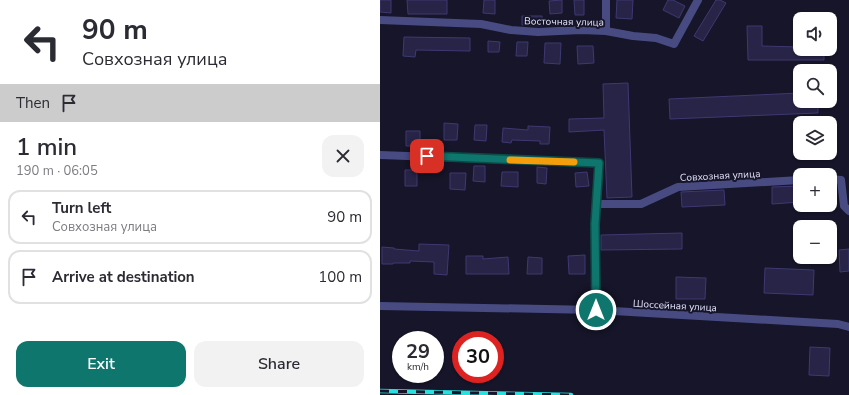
<!DOCTYPE html>
<meta charset="utf-8">
<style>
body{margin:0;font-family:"Nunito Sans",sans-serif;background:#f2f2f3;color:#2b2b33;height:100vh;display:flex;flex-direction:column;font-size:15px;white-space:nowrap}
*{box-sizing:border-box;margin:0}
p{font-size:13px;color:#7c7c81}
.icon{flex:none;width:22px;height:22px;fill:none;stroke:currentColor;stroke-width:2;stroke-linecap:round;stroke-linejoin:round}
.map{position:relative;flex:1;overflow:hidden}
.drawer{display:flex;flex-direction:column;background:#fff;width:380px}
.drawer>*{flex:none}
.guide{background:#fff;color:#2b2b33;overflow:hidden}
.tools{position:absolute;left:413px;top:12px;display:grid;gap:8px}
.tools a{display:grid;place-items:center;width:44px;height:44px;border-radius:8px;background:#fff;box-shadow:0 1px 3px #0004;font-size:20px}
.speed{position:absolute;left:12px;top:331px;display:flex;gap:8px;font-size:20px;font-weight:700;text-align:center}
.speed>*{display:grid;place-content:center;width:52px;height:52px;border-radius:50%;background:#fff;box-shadow:0 1px 3px #0004;line-height:1}
.speed small{font-size:10px;font-weight:400}
.speed .limit{border:6px solid #d22;background:#fff;color:#111}
.pin{position:absolute;display:grid;place-items:center;width:34px;height:34px;color:#fff;margin:-17px;border-radius:8px;box-shadow:0 2px 6px #0006}
.me{position:absolute;width:44px;margin:-22px;rotate:0deg;stroke-linejoin:round;filter:drop-shadow(0 0 3px #0008)}
.turn{display:flex;align-items:center;gap:14px;height:84px;padding:0 16px;font-size:18px}
.turn .icon{width:52px;height:52px;stroke-width:2.5}
.turn b{display:block;font-size:28px;line-height:34px}
.then{display:flex;align-items:center;height:38px;padding:0 16px;background:#0003;gap:8px;font-size:15px}
.round{display:grid;place-items:center;flex:none;width:42px;height:42px;border-radius:12px;background:#f2f2f3}
.headline{display:flex;align-items:center;justify-content:space-between;height:68px;padding:0 16px}
h1{font-size:24px;font-weight:600;line-height:30px}
.cta{display:flex;gap:8px;margin-top:auto;padding:8px 16px}
.cta a{flex:1;height:46px;border-radius:12px;background:#0f766e;color:#fff;font-size:16px;font-weight:600;line-height:46px;text-align:center}
.cta a+a{background:#f2f2f3;color:#2b2b33}
ul{padding:0;list-style:none}
li{display:flex;align-items:center;gap:12px;height:54px;margin:0 8px 6px;padding:0 8px;border:2px solid #e1e1e2;border-radius:12px}
li div{flex:1}
li b{display:block;font-size:15px}
li em{font-style:normal}
main{display:flex;flex:1;min-height:0}
.map>svg:first-child{display:block}
.building{fill:#272448;stroke:#3e3971}
.lines{fill:none;stroke-linecap:round;stroke-linejoin:round}
.minor{stroke:#474b82;stroke-width:8}
.tertiary{stroke:#474b82;stroke-width:8}
.rail-casing{stroke:#28e0de;stroke-width:4.5}
.rail{stroke:#161529;stroke-width:3;stroke-dasharray:9;stroke-linecap:butt}
.route-casing{stroke:#0a4d48;stroke-width:10}
.route{stroke:#0f766e;stroke-width:7}
.slow{stroke:#f59e0b;stroke-width:7}
.labels{text-anchor:middle;stroke-width:4;stroke-linejoin:round;paint-order:stroke}
.street-label{font-size:10px;fill:#e2e2fb;stroke:#161529}
</style>
<main>
<section class="drawer">
<div class="guide">
<div class="turn"><svg class="icon" aria-label="left" viewBox="0 0 24 24"><path d="M17 20v-9H6M10 6l-5 5 5 5"/></svg><div><b>90 m</b>Совхозная улица</div></div>
<div class="then">Then<svg class="icon" aria-label="arrive" viewBox="0 0 24 24"><path d="M6 21V4h12l-3 4 3 4H6"/></svg></div>
</div>
<div class="headline"><div><h1>1 min</h1><p>190 m · 06:05</p></div><a class="round"><svg class="icon" aria-label="close" viewBox="0 0 24 24"><path d="M6 6l12 12M18 6L6 18"/></svg></a></div>
<ul>
<li><svg class="icon" aria-label="left" viewBox="0 0 24 24"><path d="M17 20v-9H6M10 6l-5 5 5 5"/></svg><div><b>Turn left</b><p>Совхозная улица</p></div><em>90 m</em></li>
<li><svg class="icon" aria-label="arrive" viewBox="0 0 24 24"><path d="M6 21V4h12l-3 4 3 4H6"/></svg><div><b>Arrive at destination</b></div><em>100 m</em></li>
</ul>
<div class="cta"><a>Exit</a><a>Share</a></div>
</section>
<div class="map">
<svg width="469" height="395" viewBox="0 0 469 395">
<rect width="100%" height="100%" fill="#161529"/>
<path class="building" d="M 0,0 L 11,0 L 11,13 L 0,12 Z
M 27,0 L 67,0 L 67,14 L 28,14 Z
M 104,0 L 115,0 L 115,14 L 103,13 Z
M 182,0 L 182,13 L 170,14 L 169,1 Z
M 194,0 L 204,0 L 204,15 L 195,15 Z
M 237,0 L 253,0 L 252,19 L 236,18 Z
M 288,0 L 293,0 L 305,6 L 299,18 L 283,10 Z
M 336,0 L 340,0 L 346,3 L 323,41 L 314,36 Z
M 142,16 L 162,16 L 162,26 L 142,25 Z
M 367,26 L 382,26 L 382,46 L 420,47 L 420,49 L 444,49 L 444,60 L 368,60 Z
M 24,37 L 90,38 L 90,51 L 36,50 L 35,57 L 23,56 Z
M 108,41 L 120,42 L 119,52 L 108,52 Z
M 137,42 L 148,42 L 147,56 L 136,56 Z
M 165,43 L 181,43 L 180,64 L 164,63 Z
M 197,46 L 213,46 L 214,63 L 198,64 Z
M 248,83 L 252,197 L 227,198 L 224,130 L 189,132 L 189,119 L 224,118 L 223,84 Z
M 420,93 L 420,101 L 438,101 L 438,113 L 290,119 L 289,99 Z
M 64,123 L 78,124 L 77,140 L 64,140 Z
M 95,125 L 107,125 L 106,141 L 94,140 Z
M 148,126 L 170,127 L 169,144 L 160,144 L 160,141 L 132,140 L 131,143 L 122,142 L 123,128 L 148,130 Z
M 26,131 L 40,131 L 40,146 L 26,146 Z
M 94,166 L 105,166 L 105,182 L 93,181 Z
M 157,167 L 167,168 L 166,184 L 157,183 Z
M 25,170 L 37,170 L 37,186 L 25,186 Z
M 122,172 L 138,172 L 138,187 L 121,186 Z
M 207,172 L 209,186 L 196,187 L 195,173 Z
M 70,173 L 86,173 L 85,190 L 70,189 Z
M 420,186 L 420,202 L 392,204 L 392,187 Z
M 344,190 L 345,205 L 302,207 L 301,192 Z
M 302,233 L 302,249 L 221,250 L 221,235 Z
M 39,244 L 69,245 L 67,275 L 54,274 L 54,262 L 30,261 L 30,263 L 13,263 L 13,264 L 2,264 L 2,247 L 14,248 L 14,249 L 39,251 Z
M 469,249 L 469,271 L 460,272 L 459,250 Z
M 205,255 L 205,274 L 189,274 L 188,256 Z
M 86,256 L 103,256 L 103,259 L 128,257 L 129,274 L 86,274 Z
M 148,257 L 162,258 L 162,274 L 147,274 Z
M 385,268 L 434,270 L 433,295 L 384,293 Z
M 296,277 L 326,278 L 325,299 L 296,299 Z
M 430,347 L 450,348 L 449,376 L 429,375 Z"/>
<g class="lines">
<path class="minor" d="M 0,20 L 101,24 L 131,30 L 158,32 L 201,30 L 226,31 L 253,36 L 276,38 L 294,44 L 318,0
M 226,31 L 226,0
M 0,155 L 219,163 L 215,224 L 216,310
M 450,179 L 461,180 L 464,206 L 469,211
M 217,204 L 261,204 L 298,187 L 420,180"/>
<path class="tertiary" d="M 0,306 L 216,310 L 458,324 L 469,327"/>
<defs>
<path id="rail" d="M 0,391 L 191,395"/>
</defs>
<use href="#rail" class="rail-casing"/>
<use href="#rail" class="rail"/>
</g>
<g class="lines">
<defs>
<path id="route" d="M 47,156 L 219,163 L 215,224 L 216,310"/>
</defs>
<use href="#route" class="route-casing"/>
<use href="#route" class="route"/>
<path class="slow" d="M 130,160 L 194,162"/>
</g>
<g class="labels">
<g class="street-label">
<text transform="translate(184 21) rotate(1)" y="4">Восточная улица</text>
<text transform="translate(340 175) rotate(-3)" y="4">Совхозная улица</text>
<text transform="translate(295 305) rotate(3)" y="4">Шоссейная улица</text>
</g>
</g>
</svg>
<div class="tools">
<a><svg class="icon" aria-label="sound" viewBox="0 0 24 24"><path d="M4 9h4l5-4v14l-5-4H4zM17 9q2 3 0 6"/></svg></a>
<a><svg class="icon" aria-label="search" viewBox="0 0 24 24"><circle cx="10" cy="10" r="6"/><path d="M15 15l6 6"/></svg></a>
<a><svg class="icon" aria-label="layers" viewBox="0 0 24 24"><path d="M12 4l9 5-9 5-9-5zM3 14l9 5 9-5"/></svg></a>
<a>+</a>
<a>−</a>
</div>
<div class="speed"><div>29<small>km/h</small></div><div class="limit">30</div></div>
<div class="pin" style="left:47px;top:156px;background:#d93025"><svg class="icon" aria-label="arrive" viewBox="0 0 24 24"><path d="M6 21V4h12l-3 4 3 4H6"/></svg></div>
<svg class="me" style="left:216px;top:310px" viewBox="-20 -20 40 40"><circle r="17" fill="#0f766e" stroke="#fff" stroke-width="3"/><path d="M0-11L8 9 0 5-8 9z" fill="#fff"/></svg>
</div>
</main>
